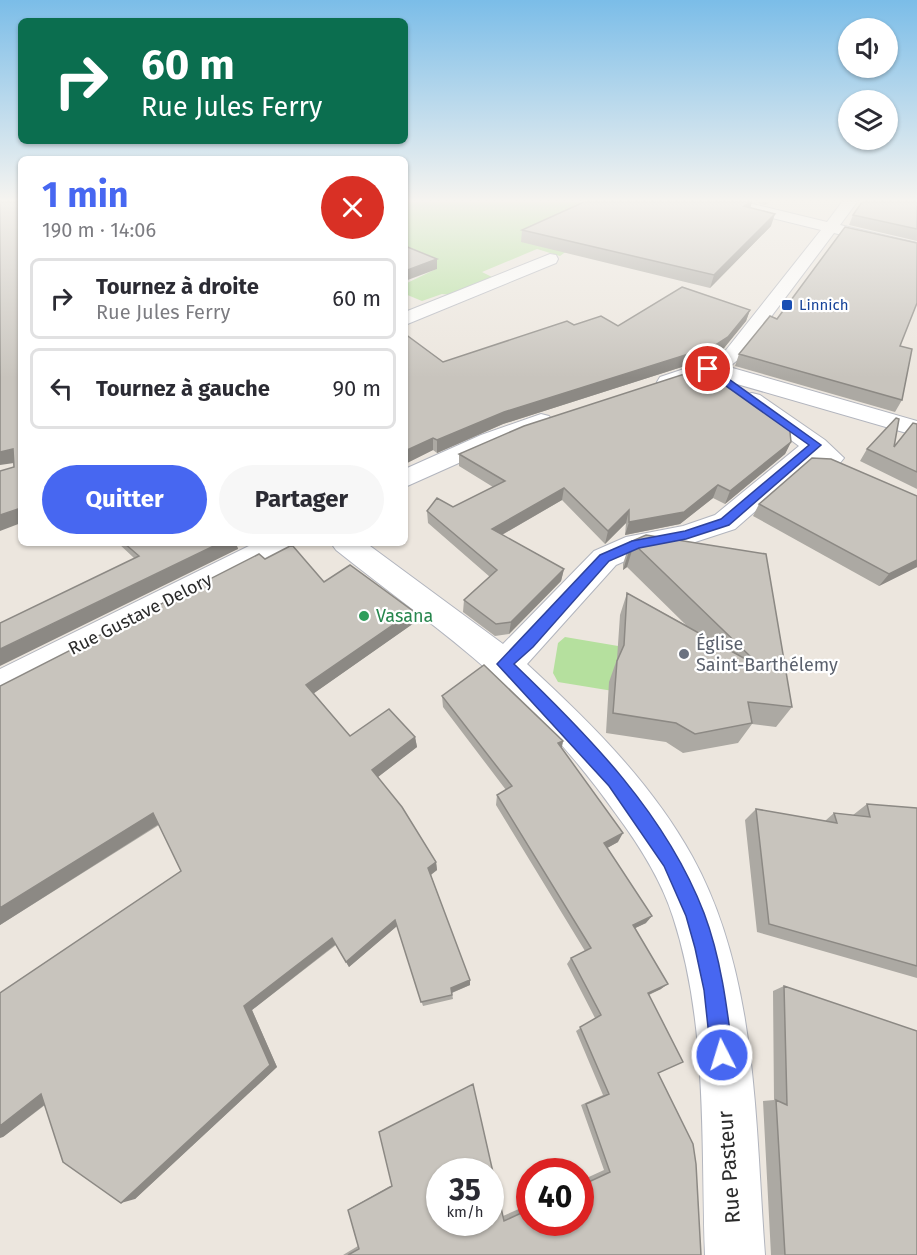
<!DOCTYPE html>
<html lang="fr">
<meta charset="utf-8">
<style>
body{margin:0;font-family:"Fira Sans",sans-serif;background:#f7f7f7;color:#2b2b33;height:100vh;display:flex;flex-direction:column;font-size:22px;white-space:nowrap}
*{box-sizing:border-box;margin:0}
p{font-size:20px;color:#7c7c81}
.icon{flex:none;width:33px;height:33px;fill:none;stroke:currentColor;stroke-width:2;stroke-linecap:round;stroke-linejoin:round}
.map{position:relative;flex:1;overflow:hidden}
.details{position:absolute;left:18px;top:156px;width:390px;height:390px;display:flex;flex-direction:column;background:#fff;border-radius:9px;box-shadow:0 2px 4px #0004}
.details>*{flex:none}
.banner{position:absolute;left:18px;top:18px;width:390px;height:126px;border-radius:9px;box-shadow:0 2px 4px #0004;background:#0b6e4f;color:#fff;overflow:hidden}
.fabs{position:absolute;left:838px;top:18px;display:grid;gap:12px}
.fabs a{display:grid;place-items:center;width:60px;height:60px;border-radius:50%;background:#fff;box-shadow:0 2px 4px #0004;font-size:30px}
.speed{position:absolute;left:426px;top:1158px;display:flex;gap:12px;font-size:30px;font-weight:700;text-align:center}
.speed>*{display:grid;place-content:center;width:78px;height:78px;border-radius:50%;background:#fff;box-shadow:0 2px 4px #0004;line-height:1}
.speed small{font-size:15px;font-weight:400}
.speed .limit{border:9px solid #d22;background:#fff;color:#111}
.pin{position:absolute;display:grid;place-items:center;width:51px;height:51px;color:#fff;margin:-26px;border:3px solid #fff;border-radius:50%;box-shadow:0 2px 6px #0007}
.me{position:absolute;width:66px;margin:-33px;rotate:355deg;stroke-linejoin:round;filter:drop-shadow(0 0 4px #0008)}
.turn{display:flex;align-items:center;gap:21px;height:126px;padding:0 24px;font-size:27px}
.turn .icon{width:78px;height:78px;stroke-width:2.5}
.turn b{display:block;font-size:42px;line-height:51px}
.round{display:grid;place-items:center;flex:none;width:63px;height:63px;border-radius:32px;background:#f7f7f7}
.overview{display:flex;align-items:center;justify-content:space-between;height:102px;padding:0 24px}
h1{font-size:36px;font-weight:700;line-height:45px;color:#4767f1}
.action{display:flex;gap:12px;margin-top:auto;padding:12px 24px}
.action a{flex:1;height:69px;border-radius:36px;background:#4767f1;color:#fff;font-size:24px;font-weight:700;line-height:69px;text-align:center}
.action a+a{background:#f7f7f7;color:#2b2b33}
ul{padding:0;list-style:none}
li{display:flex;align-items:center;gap:18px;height:81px;margin:0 12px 9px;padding:0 12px;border:3px solid #e1e1e2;border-radius:9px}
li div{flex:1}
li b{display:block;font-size:22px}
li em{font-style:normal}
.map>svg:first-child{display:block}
.green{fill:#b5e09e}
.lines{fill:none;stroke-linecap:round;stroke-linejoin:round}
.minor-casing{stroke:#b2b5be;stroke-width:2}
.minor{fill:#fff;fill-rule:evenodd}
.wall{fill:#aca9a3}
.shaded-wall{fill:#8c8984}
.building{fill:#c8c4bd;stroke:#8c8984;stroke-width:1.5;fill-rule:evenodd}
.route{fill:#4767f1;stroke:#2e439d;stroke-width:1.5}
.transit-dot{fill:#1a4fb4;stroke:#fff;stroke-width:2}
.leisure-dot{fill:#2e9e5b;stroke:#fff;stroke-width:2}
.worship-dot{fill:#6b7280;stroke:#fff;stroke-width:2}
.labels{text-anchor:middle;stroke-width:4.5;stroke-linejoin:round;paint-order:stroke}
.far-transit-label{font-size:15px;fill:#164399;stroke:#fff;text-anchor:start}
.street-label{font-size:18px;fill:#2b2b2b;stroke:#fff}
.leisure-label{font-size:18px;fill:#27864d;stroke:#fff;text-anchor:start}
.worship-label{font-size:18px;fill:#5b616d;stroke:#fff;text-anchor:start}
.near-street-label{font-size:21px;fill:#2b2b2b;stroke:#fff}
</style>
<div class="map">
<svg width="917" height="1255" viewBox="0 0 917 1255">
<rect width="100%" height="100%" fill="#ece6de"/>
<path class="green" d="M 405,202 L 609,202 L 611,218 L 560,256 L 537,249 L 482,272 L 494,278 L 452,295 L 442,294 L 422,301 L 405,294 L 405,284 L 436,269 L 405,255 Z
M 565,637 L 624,647 L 618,659 L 613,691 L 558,682 L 553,673 L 558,643 Z"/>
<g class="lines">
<defs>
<path id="minor" d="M 718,202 L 744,202 L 827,222 L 842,202 L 857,202 L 840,225 L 917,243 L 917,253 L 834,233 L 740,358 L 729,367 L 917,421 L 917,436 L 709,376 L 668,389 L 660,387 L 657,382 L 660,377 L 711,360 L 726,350 L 821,230 L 720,205 Z
M 550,254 L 556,255 L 558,259 L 556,263 L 405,325 L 405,312 Z
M 752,393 L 760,395 L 825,440 L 844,458 L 840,463 L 831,466 L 815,459 L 735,529 L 686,545 L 643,553 L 616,565 L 527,664 C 589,721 651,782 692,856 C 758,975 755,1123 765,1255 L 705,1255 C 701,1143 708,1024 673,917 C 661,879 639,845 616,814 C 581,764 538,716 492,674 C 443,630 387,591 336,550 L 331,543 L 366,543 L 503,644 L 594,551 L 626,537 L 683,526 L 715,515 L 799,446 L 744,405 L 740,400 L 744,395 Z
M 541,414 L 549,416 L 553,421 L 549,426 L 499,445 L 405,487 L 405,469 L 481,435 Z
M 255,543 L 295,543 L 290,550 L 0,701 L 0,669 Z"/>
</defs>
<use href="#minor" class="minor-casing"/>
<use href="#minor" class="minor"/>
</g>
<path class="wall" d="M 752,202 L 750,208 L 771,226 L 710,288 L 521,242 L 522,230 Z
M 754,202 L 770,202 L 765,205 Z
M 917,202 L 917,241 L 849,225 L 853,215 Z
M 750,310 L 746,321 L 724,348 L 710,358 L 503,424 L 437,453 L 433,450 L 405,464 L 443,362 L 574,325 L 618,326 Z
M 777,319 L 900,346 L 902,400 L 895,412 L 735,366 L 739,354 Z
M 917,424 L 917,489 L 860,461 L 867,449 L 894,447 Z
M 791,442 L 785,454 L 725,504 L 713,498 L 680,524 L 625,535 L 626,523 L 605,544 L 562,500 L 502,535 L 564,569 L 561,581 L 509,634 L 495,636 L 463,612 L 464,600 L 490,577 L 428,523 L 427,511 L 453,507 L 493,487 L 459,466 L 459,454 Z
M 917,496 L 917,567 L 879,586 L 753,516 L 759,504 Z
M 630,542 L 766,554 L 792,707 L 776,727 L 752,724 L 738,743 L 683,753 L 666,742 L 606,733 L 609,682 L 617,659 L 620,615 L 627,593 L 686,625 L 627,567 L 623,570 L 623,564 Z
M 118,543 L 236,543 L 238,549 L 134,558 Z
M 265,559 L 324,582 L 413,611 L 414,623 L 314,693 L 350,736 L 415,737 L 417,747 L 378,777 L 436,862 L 437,870 L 431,875 L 470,985 L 452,993 L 453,999 L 423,1006 L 397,926 L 349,967 L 336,945 L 252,1010 L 277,1067 L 135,1199 L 45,1105 L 3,1137 L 181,871 L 159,825 L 0,925 L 0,686 Z
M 442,696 L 563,741 L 561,749 L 618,842 L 607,848 L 646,923 L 635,928 L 661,989 L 649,995 L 658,1073 L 701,1255 L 343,1255 L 358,1246 L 348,1210 L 353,1207 L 392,1185 L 503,1216 L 530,1204 L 530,1222 L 580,1222 L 580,1181 L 604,1170 L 581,1105 L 603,1095 L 576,1031 L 595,1018 L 567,964 L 571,958 L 585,951 L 496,805 L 497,795 L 506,790 L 443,707 Z
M 867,804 L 917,808 L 917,978 L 757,932 L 745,820 L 756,809 L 825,821 L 834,813 L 853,815 Z
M 784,986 L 917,1255 L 771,1255 L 763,1101 L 774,1100 L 773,991 Z"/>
<path class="shaded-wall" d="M 752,202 L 748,214 L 744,206 Z
M 775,214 L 771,226 L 710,288 L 714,275 Z
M 437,259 L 437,269 L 405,281 L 405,271 Z
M 750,310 L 746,321 L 724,348 L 710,358 L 503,424 L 437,453 L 437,440 Z
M 433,438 L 433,450 L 405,464 L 405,451 Z
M 791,442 L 785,454 L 725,504 L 730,491 Z
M 13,449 L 21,462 L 0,465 L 0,452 Z
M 718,485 L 713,498 L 680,524 L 625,535 L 629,522 Z
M 564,488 L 562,500 L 491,541 L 492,529 Z
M 21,508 L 21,523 L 0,531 L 0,515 Z
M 629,510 L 626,523 L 605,544 L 608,531 Z
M 220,543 L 236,543 L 238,549 L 0,666 L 0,649 Z
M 634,544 L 627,567 L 623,570 L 630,548 Z
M 917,560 L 917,567 L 879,586 L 889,574 Z
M 564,569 L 561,581 L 509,634 L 511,622 Z
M 413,611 L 414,623 L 310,696 L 306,685 Z
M 415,737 L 417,747 L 374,780 L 372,770 Z
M 563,741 L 561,752 L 558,743 Z
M 153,813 L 162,822 L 0,925 L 0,908 Z
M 623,833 L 618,842 L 600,852 L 604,843 Z
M 436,862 L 437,870 L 429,876 L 428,868 Z
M 652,916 L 646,923 L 627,932 L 633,925 Z
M 395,920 L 397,926 L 349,967 L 346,962 Z
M 332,938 L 336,944 L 252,1010 L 277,1067 L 135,1199 L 121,1203 L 244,1006 Z
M 470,980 L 470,985 L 451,993 L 451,988 Z
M 668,984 L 661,989 L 641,998 L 648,993 Z
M 41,1094 L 57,1095 L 3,1137 L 0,1138 L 0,1126 Z"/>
<path class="building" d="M 0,202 L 21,202 L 21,508 L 0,515 L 0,471 L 14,467 L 13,449 L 0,452 Z
M 584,202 L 752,202 L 744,206 L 775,214 L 714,275 L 522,230 Z
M 862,202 L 917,202 L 917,229 L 853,215 Z
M 845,227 L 917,243 L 917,303 L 900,346 L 912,349 L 902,400 L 739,354 L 770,316 L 777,319 Z
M 405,246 L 437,259 L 405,271 Z
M 682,287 L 750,310 L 728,337 L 714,346 L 504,412 L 437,440 L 433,438 L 405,451 L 405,334 L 443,362 L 567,321 L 574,325 L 601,316 L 618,326 Z
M 709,366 L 789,423 L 791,442 L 730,491 L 718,485 L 684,512 L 629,522 L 629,510 L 608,531 L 564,488 L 492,529 L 564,569 L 511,622 L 496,624 L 464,600 L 497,570 L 427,511 L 437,498 L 453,507 L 505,481 L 459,454 L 524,426 Z
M 896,418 L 899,419 L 894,447 L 913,423 L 917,424 L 917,472 L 867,449 Z
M 812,458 L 831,459 L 917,496 L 917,560 L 889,574 L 759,504 Z
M 646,535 L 766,554 L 792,707 L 748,702 L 752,723 L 695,734 L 676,723 L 613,713 L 617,661 L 624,645 L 627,593 L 749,661 L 752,658 L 634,544 L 630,548 L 630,542 Z
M 124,543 L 220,543 L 0,649 L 0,623 L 139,556 Z
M 292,545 L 324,582 L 350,565 L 413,611 L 306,685 L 350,736 L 389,709 L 415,737 L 372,770 L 402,807 L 436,862 L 428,868 L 470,980 L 451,988 L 452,995 L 421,1002 L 395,920 L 346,962 L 332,938 L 244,1006 L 270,1065 L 121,1203 L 63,1162 L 41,1094 L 0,1126 L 0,993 L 181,871 L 153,813 L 0,908 L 0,686 L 259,554 L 265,559 Z
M 484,665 L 563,741 L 558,743 L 623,833 L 604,843 L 652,916 L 633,925 L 668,984 L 648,993 L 683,1062 L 658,1073 L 693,1144 L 696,1164 L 701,1255 L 348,1255 L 359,1249 L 348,1210 L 392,1186 L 379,1132 L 473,1084 L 504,1221 L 530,1209 L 530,1222 L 580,1222 L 580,1186 L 610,1172 L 586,1104 L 609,1094 L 580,1027 L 601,1015 L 571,958 L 591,948 L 497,795 L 512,786 L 442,696 ZM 440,1172 L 490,1172 L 490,1222 L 440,1222 Z
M 867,804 L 917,808 L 917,966 L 769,924 L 756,809 L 837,823 L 834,813 L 870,817 Z
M 784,986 L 917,1031 L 917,1255 L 785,1255 L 776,1100 L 787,1105 Z"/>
<linearGradient id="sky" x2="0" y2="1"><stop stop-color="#7bbde8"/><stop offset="0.53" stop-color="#f6f4f0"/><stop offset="1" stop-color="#f6f4f0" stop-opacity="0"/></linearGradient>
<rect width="917" height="378" fill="url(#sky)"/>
<path class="route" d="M 705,367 L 712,367 L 821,445 L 729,525 L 686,539 L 639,548 L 609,561 L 533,647 L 514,664 C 589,736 666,814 704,913 C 721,958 727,1007 733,1055 L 730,1063 L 722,1066 L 715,1063 L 711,1055 L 704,990 L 695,948 L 686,916 L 664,866 L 609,786 L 497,664 L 600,555 L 632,541 L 685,531 L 721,519 L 809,445 L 705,371 Z"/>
<rect class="transit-dot" x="781" y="299" width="12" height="12" rx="3"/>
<circle class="leisure-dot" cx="364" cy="616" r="6"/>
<circle class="worship-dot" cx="684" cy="654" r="6"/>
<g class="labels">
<g class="far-transit-label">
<text x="799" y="310">Linnich</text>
</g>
<g class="street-label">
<text transform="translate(140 614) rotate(-27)" y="6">Rue Gustave Delory</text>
</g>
<g class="leisure-label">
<text x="376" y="622">Vasana</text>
</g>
<g class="worship-label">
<text x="696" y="650">Église<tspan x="696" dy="21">Saint-Barthélemy</tspan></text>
</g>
<g class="near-street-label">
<text transform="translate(729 1167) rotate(-94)" y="7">Rue Pasteur</text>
</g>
</g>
</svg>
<div class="fabs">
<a><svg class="icon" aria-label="sound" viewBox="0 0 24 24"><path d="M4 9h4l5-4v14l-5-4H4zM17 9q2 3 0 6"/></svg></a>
<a><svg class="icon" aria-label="layers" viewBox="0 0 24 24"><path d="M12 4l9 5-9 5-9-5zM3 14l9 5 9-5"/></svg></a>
</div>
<div class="speed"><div>35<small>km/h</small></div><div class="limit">40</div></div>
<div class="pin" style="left:708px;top:369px;background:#d93025"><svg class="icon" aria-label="arrive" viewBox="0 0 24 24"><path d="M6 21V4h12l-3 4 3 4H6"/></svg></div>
<svg class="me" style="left:722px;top:1055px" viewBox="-20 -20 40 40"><circle r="17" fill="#4767f1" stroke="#fff" stroke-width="3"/><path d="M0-11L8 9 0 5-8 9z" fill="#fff"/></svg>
<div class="banner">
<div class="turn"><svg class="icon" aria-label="right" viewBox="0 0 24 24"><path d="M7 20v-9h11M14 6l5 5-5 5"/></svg><div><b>60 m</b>Rue Jules Ferry</div></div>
</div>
<section class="details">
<div class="overview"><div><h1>1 min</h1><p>190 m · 14:06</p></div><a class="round" style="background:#d93025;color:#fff"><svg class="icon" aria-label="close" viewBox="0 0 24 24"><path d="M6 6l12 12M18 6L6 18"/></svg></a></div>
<ul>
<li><svg class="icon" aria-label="right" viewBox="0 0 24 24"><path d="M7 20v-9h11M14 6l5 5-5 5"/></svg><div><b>Tournez à droite</b><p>Rue Jules Ferry</p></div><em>60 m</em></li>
<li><svg class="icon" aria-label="left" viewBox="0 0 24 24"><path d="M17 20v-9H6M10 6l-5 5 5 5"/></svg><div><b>Tournez à gauche</b></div><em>90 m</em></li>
</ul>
<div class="action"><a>Quitter</a><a>Partager</a></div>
</section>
</div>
